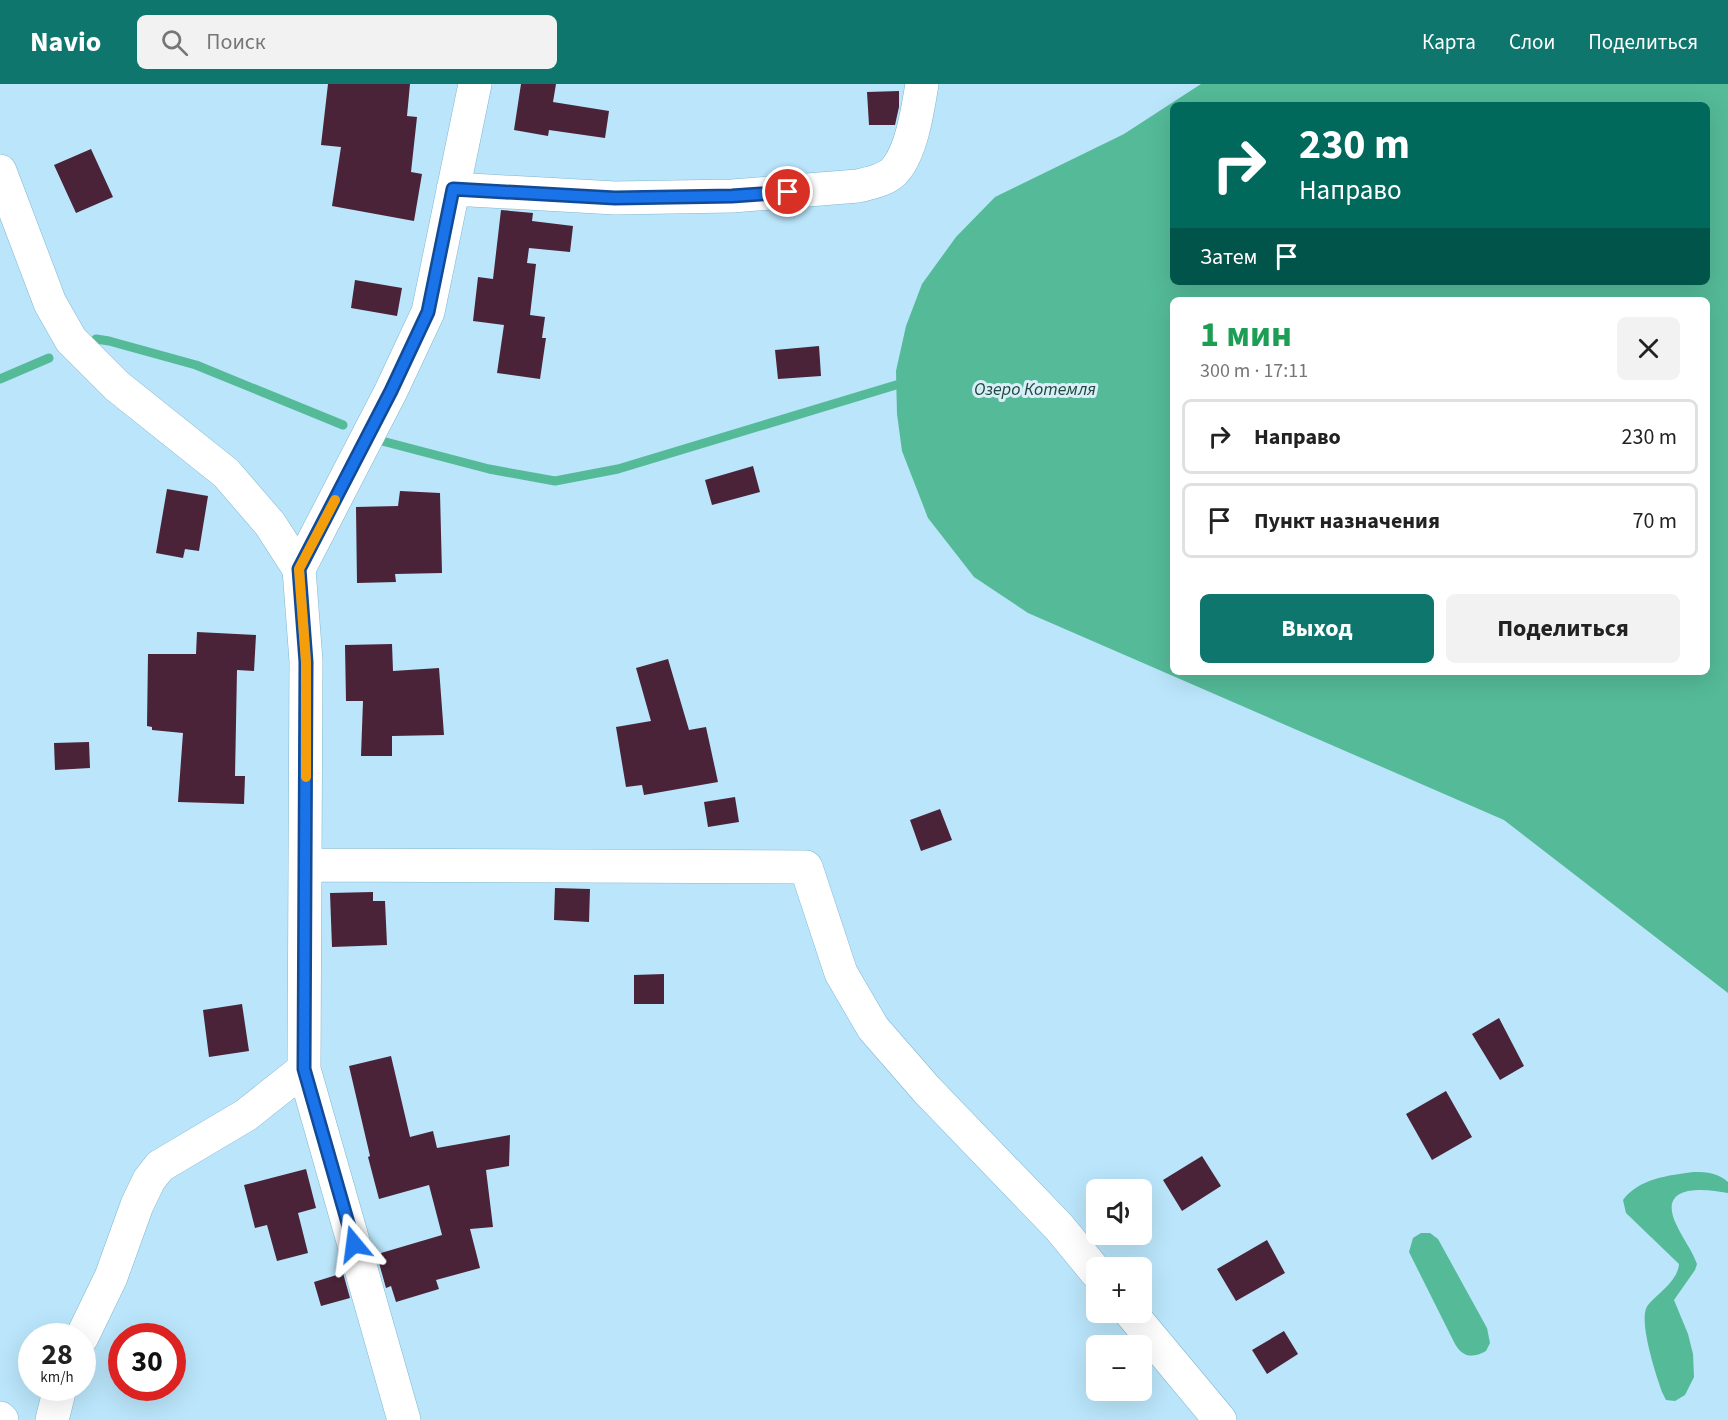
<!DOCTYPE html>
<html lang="ru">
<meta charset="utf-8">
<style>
body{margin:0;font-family:"Source Sans 3",sans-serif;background:#f2f2f2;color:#222;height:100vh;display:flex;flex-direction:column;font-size:22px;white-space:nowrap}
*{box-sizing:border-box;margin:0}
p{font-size:20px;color:#767676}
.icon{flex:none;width:33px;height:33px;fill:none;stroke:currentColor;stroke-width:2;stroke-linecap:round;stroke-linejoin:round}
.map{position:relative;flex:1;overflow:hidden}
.sheet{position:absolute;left:1170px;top:213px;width:540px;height:378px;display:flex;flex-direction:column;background:#fff;border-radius:9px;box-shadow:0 6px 24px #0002}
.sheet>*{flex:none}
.guide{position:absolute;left:1170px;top:18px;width:540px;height:183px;border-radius:9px;box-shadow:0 6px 24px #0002;background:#00695c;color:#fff;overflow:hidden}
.fabs{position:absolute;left:1086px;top:1095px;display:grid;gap:12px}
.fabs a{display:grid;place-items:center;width:66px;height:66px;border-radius:9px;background:#fff;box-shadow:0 6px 24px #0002;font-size:30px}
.speed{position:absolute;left:18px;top:1239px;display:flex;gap:12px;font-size:30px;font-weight:700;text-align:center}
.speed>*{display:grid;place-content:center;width:78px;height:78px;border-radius:50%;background:#fff;box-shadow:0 6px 24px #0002;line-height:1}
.speed small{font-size:15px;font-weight:400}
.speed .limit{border:9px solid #d22;background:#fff;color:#111}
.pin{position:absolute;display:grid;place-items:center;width:51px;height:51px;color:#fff;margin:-26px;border:3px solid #fff;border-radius:50%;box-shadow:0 2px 6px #0007}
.me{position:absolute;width:66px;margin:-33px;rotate:344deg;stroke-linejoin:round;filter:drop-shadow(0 0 4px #0008)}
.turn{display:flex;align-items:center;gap:21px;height:126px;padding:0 30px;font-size:27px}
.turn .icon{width:78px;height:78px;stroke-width:2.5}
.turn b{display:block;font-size:42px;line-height:51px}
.then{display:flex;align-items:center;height:57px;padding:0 30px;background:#0003;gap:12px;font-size:22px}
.round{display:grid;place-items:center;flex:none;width:63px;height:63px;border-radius:9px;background:#f2f2f2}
.headline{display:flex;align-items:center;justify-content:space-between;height:102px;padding:0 30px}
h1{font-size:36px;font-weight:700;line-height:45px;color:#1e9e55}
.primary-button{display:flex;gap:12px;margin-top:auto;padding:12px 30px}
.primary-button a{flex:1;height:69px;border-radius:9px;background:#0f766e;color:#fff;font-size:24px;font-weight:700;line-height:69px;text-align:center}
.primary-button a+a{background:#f2f2f2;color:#222}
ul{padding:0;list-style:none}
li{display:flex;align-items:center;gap:18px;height:75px;margin:0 12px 9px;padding:0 18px;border:3px solid #e0e0e0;border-radius:9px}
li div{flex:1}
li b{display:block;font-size:22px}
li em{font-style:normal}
header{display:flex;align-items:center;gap:36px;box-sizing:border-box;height:84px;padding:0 30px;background:#0f766e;color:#fff}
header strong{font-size:28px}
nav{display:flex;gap:33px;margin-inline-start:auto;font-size:21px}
.search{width:420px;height:54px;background:#f2f2f2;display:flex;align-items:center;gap:15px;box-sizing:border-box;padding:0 21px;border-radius:9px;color:#767676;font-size:22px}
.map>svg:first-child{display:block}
.water{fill:#54ba98;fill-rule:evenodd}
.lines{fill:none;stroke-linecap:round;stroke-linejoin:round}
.stream{stroke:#54ba98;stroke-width:9}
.building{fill:#4a2338}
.minor-casing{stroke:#81b7d0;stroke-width:34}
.minor{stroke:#fff;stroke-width:33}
.route-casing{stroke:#114b97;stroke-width:15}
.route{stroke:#1a73e8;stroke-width:10}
.slow{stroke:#f59e0b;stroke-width:10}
.labels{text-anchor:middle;stroke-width:6;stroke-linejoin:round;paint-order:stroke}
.water-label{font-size:18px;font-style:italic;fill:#1e4a3b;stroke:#d9eef9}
</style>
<header>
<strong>Navio</strong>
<div class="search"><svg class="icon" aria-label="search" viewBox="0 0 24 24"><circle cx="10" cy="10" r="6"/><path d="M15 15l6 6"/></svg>Поиск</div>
<nav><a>Карта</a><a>Слои</a><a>Поделиться</a></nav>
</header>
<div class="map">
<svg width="1728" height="1336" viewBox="0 0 1728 1336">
<rect width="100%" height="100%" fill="#bae5fa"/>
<path class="water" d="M 1201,0 L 1728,0 L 1728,909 L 1504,736 L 1028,529 L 974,493 L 928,434 L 902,367 L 897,330 L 896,287 L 906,242 L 922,200 L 956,153 L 995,113 L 1124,50 ZM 1173,21 L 1707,21 L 1707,198 L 1173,198 ZM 1173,216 L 1707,216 L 1707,588 L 1173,588 Z
M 1694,1088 C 1708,1088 1718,1089 1728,1098 L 1728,1109 C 1702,1104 1656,1100 1677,1142 C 1683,1155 1692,1166 1697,1180 L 1695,1186 L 1674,1216 L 1688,1250 L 1693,1270 L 1694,1293 L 1685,1311 L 1675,1317 L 1666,1316 L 1662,1308 C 1656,1291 1637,1234 1648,1221 C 1658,1209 1678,1197 1679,1180 L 1626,1129 L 1623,1116 C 1638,1095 1669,1091 1694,1088 Z
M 1421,1149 L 1430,1149 L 1438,1155 L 1487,1244 L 1490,1259 L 1486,1267 C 1473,1274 1463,1274 1455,1260 L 1409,1168 L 1413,1154 Z"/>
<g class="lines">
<path class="stream" d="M 96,255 L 109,257 L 196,281 L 343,341
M 0,295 L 49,274
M 382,357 L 489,385 L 555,397 L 618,385 L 896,301"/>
</g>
<path class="building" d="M 328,0 L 410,0 L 407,32 L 417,33 L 411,88 L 422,90 L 414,137 L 332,122 L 341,63 L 321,61 Z
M 521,0 L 556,0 L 553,18 L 609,27 L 605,54 L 549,46 L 548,52 L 514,46 Z
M 899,7 L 899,23 L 895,41 L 869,41 L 867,8 Z
M 91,65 L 113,113 L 76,129 L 54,81 Z
M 501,126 L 533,129 L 532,137 L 573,142 L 570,168 L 529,164 L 527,179 L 536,180 L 530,231 L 545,233 L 542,254 L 546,254 L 540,295 L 497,289 L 504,241 L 473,237 L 478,193 L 493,195 Z
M 355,196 L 402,204 L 397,232 L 351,224 Z
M 819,262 L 821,292 L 778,295 L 775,266 Z
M 753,382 L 760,408 L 712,421 L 705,396 Z
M 167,405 L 208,412 L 199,467 L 185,465 L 183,474 L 156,469 Z
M 400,407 L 440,409 L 442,489 L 395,490 L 396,498 L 357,499 L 356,423 L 398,422 Z
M 197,548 L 256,551 L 254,587 L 237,586 L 235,692 L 245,692 L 244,720 L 178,718 L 183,649 L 152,646 L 152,643 L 147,642 L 148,570 L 196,570 Z
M 392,560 L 393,587 L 439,584 L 444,651 L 392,652 L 392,672 L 361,672 L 363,617 L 346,617 L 345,561 Z
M 668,575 L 689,646 L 706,643 L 718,698 L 644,711 L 642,701 L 626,703 L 616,643 L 651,637 L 636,584 Z
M 89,658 L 90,684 L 55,686 L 54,659 Z
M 735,713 L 739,738 L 708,743 L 704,718 Z
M 940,725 L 952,756 L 921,767 L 910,736 Z
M 555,804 L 590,805 L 589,838 L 554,836 Z
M 373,808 L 373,817 L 385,817 L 387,861 L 332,863 L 330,809 Z
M 664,890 L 664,920 L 634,920 L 634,891 Z
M 242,920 L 249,967 L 209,973 L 203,926 Z
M 1499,934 L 1524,982 L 1500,996 L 1472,950 Z
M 391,972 L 410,1053 L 433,1047 L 437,1064 L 510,1051 L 509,1082 L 486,1086 L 493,1143 L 470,1145 L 480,1184 L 436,1196 L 439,1205 L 396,1218 L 391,1202 L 386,1204 L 379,1179 L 383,1177 L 381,1169 L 442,1151 L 429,1101 L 379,1115 L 368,1073 L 370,1072 L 349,982 Z
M 1446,1007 L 1472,1053 L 1432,1076 L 1406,1030 Z
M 1202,1072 L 1221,1102 L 1182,1127 L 1163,1096 Z
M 306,1085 L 316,1124 L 298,1129 L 308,1169 L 277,1177 L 267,1141 L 255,1144 L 244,1101 Z
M 1267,1156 L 1285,1189 L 1236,1217 L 1217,1185 Z
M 343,1189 L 350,1214 L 321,1222 L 314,1198 Z
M 1284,1247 L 1298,1270 L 1267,1290 L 1252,1266 Z"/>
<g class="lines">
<defs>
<path id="minor" d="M 0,87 L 50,219 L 71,256 L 117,302 L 226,389 L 270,440 L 299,485 L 306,577 L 304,985 L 404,1336
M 453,105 L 615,114 L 732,112 L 858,102 C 870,99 888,96 896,85 C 912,66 918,24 922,0
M 299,485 L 391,307 L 428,228 L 475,0
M 306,781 L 806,783 L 841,889 L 873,944 L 927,1006 L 1059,1143 L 1096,1188
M 1130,1228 L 1220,1336
M 82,1253 L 111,1193 L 137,1121 L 149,1096 L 160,1082 L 246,1031 L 304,985
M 0,1334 L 2,1336
M 52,1336 L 60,1304"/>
</defs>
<use href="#minor" class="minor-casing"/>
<use href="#minor" class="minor"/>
</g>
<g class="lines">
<defs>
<path id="route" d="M 354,1160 L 304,985 L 306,578 L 299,485 L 391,307 L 428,228 L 453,105 L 615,114 L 732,112 L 788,108"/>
</defs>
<use href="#route" class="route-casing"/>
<use href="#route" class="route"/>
<path class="slow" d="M 306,693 L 306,578 L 299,485 L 335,416"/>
</g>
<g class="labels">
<g class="water-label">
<text x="1035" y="311">Озеро Котемля</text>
</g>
</g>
</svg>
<div class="fabs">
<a><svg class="icon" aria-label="sound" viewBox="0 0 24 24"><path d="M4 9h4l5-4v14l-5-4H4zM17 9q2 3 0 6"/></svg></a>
<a>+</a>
<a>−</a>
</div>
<div class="speed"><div>28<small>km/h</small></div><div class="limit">30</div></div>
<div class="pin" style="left:788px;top:108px;background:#d93025"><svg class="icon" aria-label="arrive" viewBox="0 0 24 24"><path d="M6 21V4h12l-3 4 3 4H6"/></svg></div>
<svg class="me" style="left:354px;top:1160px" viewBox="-20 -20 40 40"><path d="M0-17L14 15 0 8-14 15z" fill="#1a73e8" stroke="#fff" stroke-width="4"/></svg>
<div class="guide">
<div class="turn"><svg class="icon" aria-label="right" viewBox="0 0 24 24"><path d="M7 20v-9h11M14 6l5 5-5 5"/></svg><div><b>230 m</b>Направо</div></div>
<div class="then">Затем<svg class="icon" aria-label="arrive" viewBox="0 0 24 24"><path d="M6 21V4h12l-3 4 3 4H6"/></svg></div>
</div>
<section class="sheet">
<div class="headline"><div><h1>1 мин</h1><p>300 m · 17:11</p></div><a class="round"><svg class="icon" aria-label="close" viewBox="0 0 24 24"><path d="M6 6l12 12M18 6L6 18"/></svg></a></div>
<ul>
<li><svg class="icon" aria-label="right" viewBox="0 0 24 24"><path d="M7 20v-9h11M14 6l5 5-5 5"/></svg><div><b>Направо</b></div><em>230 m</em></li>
<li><svg class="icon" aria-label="arrive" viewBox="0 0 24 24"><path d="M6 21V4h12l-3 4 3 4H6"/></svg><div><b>Пункт назначения</b></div><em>70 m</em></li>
</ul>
<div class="primary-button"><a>Выход</a><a>Поделиться</a></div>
</section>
</div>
